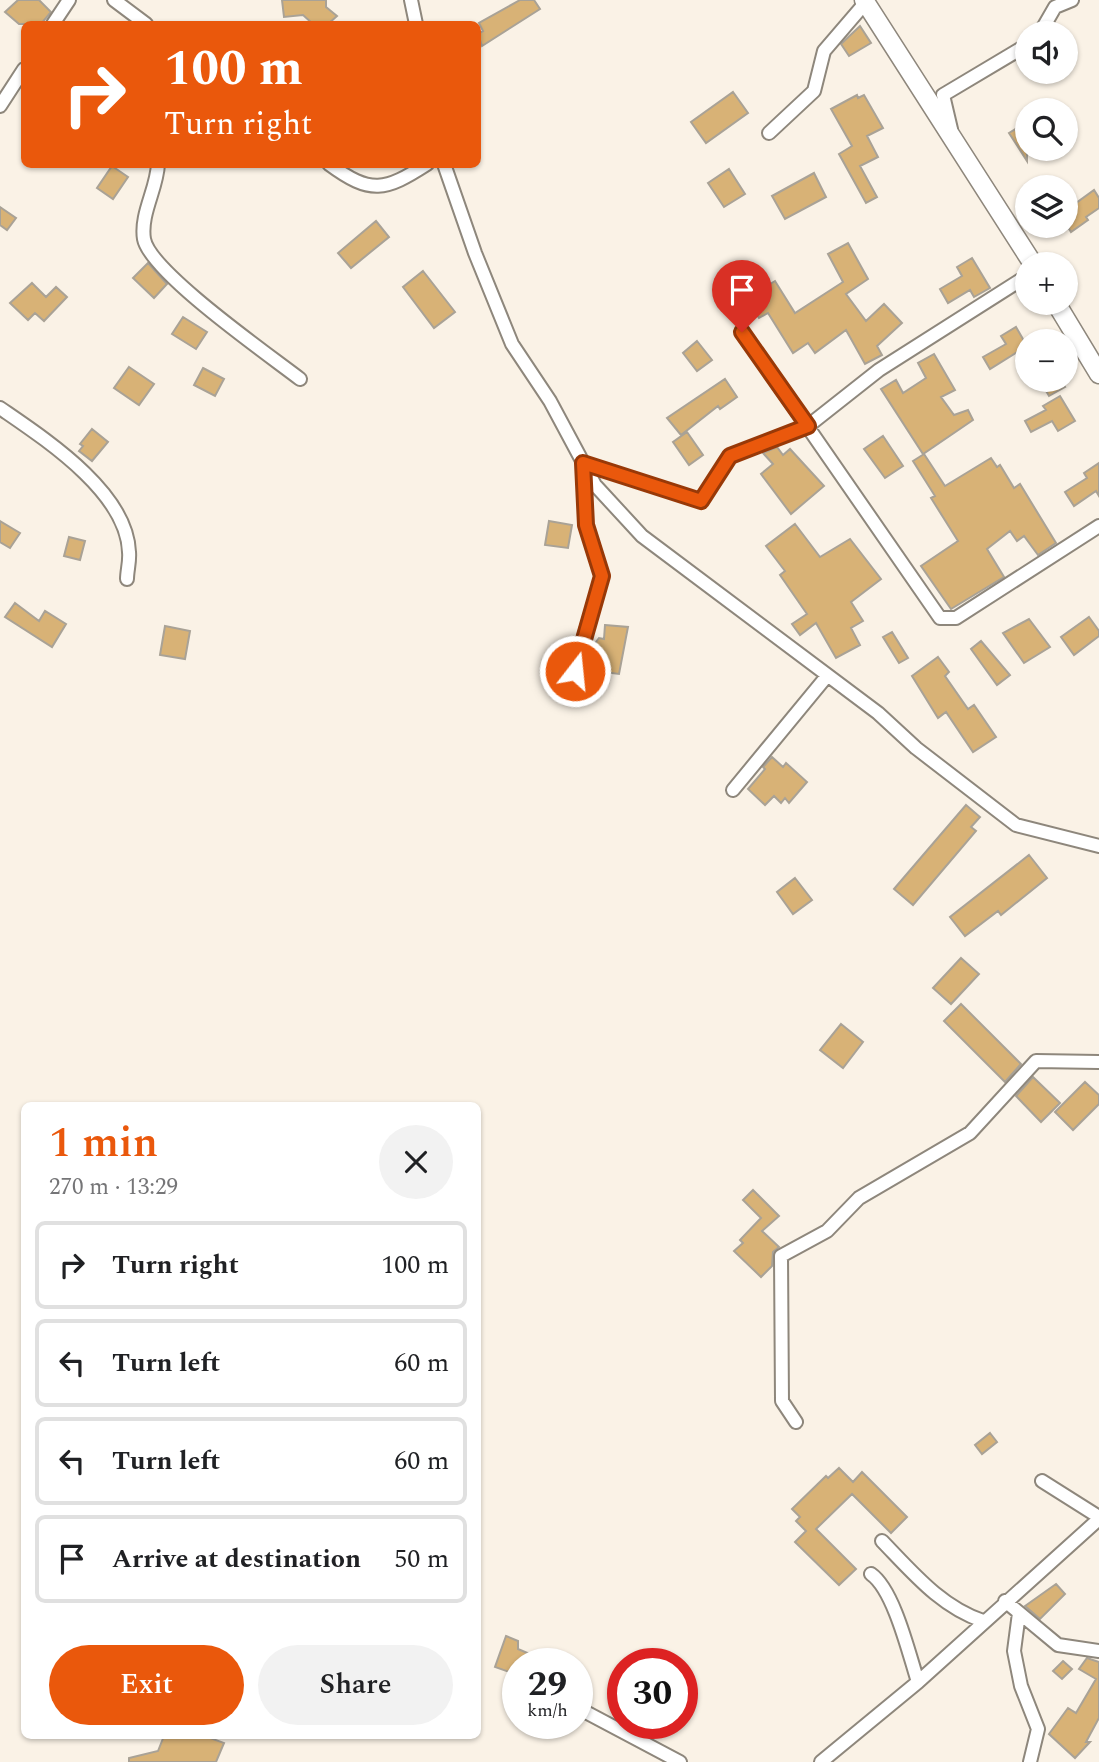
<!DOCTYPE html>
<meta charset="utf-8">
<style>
body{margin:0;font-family:Spectral,serif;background:#f2f2f2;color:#202124;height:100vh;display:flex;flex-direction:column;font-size:26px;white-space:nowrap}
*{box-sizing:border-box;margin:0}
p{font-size:23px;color:#757577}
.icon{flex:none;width:38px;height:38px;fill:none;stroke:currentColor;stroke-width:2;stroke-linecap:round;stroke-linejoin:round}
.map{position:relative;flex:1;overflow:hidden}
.panel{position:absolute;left:21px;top:1102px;width:460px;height:637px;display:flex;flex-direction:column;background:#fff;border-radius:10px;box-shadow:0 2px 5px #0004}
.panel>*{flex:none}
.hud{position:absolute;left:21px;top:21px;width:460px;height:147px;border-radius:10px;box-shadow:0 2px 5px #0004;background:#ea580c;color:#fff;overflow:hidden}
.controls{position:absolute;left:1015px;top:21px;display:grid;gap:14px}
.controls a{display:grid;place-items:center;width:63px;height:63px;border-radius:50%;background:#fff;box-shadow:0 2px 5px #0004;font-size:35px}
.speed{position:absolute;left:502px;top:1648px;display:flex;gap:14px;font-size:35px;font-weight:700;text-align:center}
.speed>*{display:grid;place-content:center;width:91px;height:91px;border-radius:50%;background:#fff;box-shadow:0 2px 5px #0004;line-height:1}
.speed small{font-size:18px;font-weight:400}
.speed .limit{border:10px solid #d22;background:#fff;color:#111}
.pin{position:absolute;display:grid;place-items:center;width:60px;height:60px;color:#fff;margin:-72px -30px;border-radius:50% 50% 50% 0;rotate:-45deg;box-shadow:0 0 7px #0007}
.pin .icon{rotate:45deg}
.me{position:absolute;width:77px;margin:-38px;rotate:16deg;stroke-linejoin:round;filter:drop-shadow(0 0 5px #0008)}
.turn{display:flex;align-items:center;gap:24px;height:147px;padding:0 28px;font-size:32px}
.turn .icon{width:91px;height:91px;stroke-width:2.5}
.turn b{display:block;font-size:49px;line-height:60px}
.round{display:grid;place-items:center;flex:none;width:74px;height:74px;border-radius:37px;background:#f2f2f2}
.head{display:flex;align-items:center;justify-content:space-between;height:119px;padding:0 28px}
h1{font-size:42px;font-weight:600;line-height:52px;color:#ea580c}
.cta{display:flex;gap:14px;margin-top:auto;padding:14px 28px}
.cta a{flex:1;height:80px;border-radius:42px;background:#ea580c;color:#fff;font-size:28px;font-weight:600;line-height:80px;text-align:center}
.cta a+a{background:#f2f2f2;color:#202124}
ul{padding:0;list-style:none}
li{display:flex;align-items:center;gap:21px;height:88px;margin:0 14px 10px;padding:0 14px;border:4px solid #e0e0e0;border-radius:10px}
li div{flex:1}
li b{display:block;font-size:26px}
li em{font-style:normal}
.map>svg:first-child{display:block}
.building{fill:#d8b276;stroke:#a9a296;stroke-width:2}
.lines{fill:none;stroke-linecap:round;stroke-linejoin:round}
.minor-casing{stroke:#8e877c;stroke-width:16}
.secondary-casing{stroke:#8e877c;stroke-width:21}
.minor{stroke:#fff;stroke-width:12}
.secondary{stroke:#fff;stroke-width:18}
.route-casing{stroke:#983908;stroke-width:18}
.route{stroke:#ea580c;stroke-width:12}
</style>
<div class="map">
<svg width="1099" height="1762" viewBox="0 0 1099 1762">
<rect width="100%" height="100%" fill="#faf2e6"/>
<path class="building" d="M 18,0 L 39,0 L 51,12 L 41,24 L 19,24 L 5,12 Z
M 282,0 L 326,0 L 326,7 L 337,16 L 328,24 L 313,24 L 303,15 L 284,17 Z
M 520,0 L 534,0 L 540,9 L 482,46 L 478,34 L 483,31 L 479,23 Z
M 860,26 L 871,43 L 849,56 L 841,44 Z
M 733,92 L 748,113 L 706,143 L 691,122 Z
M 857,95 L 858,98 L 864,95 L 883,128 L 867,136 L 878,157 L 860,166 L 877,197 L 866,203 L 839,154 L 852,146 L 831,109 Z
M 1027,122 L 1027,161 L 1009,133 Z
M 112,166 L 128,177 L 113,199 L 97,188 Z
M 729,169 L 745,194 L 724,207 L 708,183 Z
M 814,173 L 826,197 L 785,219 L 772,196 Z
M 1066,188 L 1076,203 L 1094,190 L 1099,198 L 1099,208 L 1086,217 L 1088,220 L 1071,232 L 1066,224 Z
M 0,207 L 16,218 L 7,230 L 0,225 Z
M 376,221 L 389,237 L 351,268 L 338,253 Z
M 848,243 L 868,279 L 846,294 L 866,321 L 884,304 L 902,323 L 877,346 L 882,355 L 865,364 L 846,330 L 815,353 L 808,343 L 793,353 L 768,313 L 759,318 L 747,298 L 775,281 L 795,313 L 843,282 L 828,254 Z
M 972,258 L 990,288 L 974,297 L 970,290 L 948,303 L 940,289 L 962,276 L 957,267 Z
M 148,263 L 167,284 L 154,298 L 133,278 Z
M 423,271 L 455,312 L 434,328 L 403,287 Z
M 32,283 L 46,297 L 56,287 L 67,297 L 44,321 L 35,313 L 28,320 L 10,303 Z
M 183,317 L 207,332 L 196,349 L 172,334 Z
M 1016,327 L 1027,346 L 990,369 L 983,357 L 1006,344 L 1001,336 Z
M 697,341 L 712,360 L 697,371 L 683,353 Z
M 934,354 L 955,390 L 941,397 L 954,415 L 968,410 L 973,420 L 923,454 L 881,389 L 896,380 L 903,393 L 926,378 L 918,363 Z
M 129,367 L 154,384 L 139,405 L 114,388 Z
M 203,368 L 224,379 L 215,396 L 194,385 Z
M 725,379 L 737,397 L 720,409 L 718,406 L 681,435 L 667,418 Z
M 1050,380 L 1060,380 L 1065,387 L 1049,396 L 1042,384 Z
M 1060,396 L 1075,421 L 1058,431 L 1052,421 L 1031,432 L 1025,421 L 1046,410 L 1043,406 Z
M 92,429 L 108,442 L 92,461 L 79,451 L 83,446 L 80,444 Z
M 687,432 L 703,455 L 689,465 L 673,442 Z
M 883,436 L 903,466 L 885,478 L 864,449 Z
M 777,447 L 783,455 L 790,449 L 824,486 L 791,514 L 761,474 L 773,464 L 763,453 Z
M 924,454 L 945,486 L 991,458 L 997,467 L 1000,465 L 1014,488 L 1020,484 L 1056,543 L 1038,555 L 1024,536 L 1017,541 L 1010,531 L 987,549 L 1004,577 L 951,609 L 921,566 L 958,541 L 931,498 L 935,496 L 913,461 Z
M 1099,463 L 1099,496 L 1096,491 L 1074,506 L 1065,492 L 1087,478 L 1084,473 Z
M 0,521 L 20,533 L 10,548 L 0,542 Z
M 549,521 L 572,525 L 568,548 L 545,545 Z
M 795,524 L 820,557 L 850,539 L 881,579 L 851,602 L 863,621 L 851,628 L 860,645 L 836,658 L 816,623 L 800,635 L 792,624 L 807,614 L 780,575 L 785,571 L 766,546 Z
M 69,537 L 85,541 L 80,560 L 64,556 Z
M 15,603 L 39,621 L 45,611 L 66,624 L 52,647 L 5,617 Z
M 1089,617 L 1099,631 L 1099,636 L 1074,655 L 1061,637 Z
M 1029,619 L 1050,647 L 1024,663 L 1003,633 Z
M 605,625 L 628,627 L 619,674 L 587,670 L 596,642 L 599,638 L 604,639 Z
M 165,626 L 190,631 L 185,659 L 160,655 Z
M 892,632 L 908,658 L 899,663 L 883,637 Z
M 981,641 L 1010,675 L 997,685 L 971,649 Z
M 938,657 L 949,672 L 945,676 L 968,709 L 974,705 L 996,737 L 973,752 L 946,712 L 938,718 L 912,676 Z
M 772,757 L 783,767 L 786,763 L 807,782 L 789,803 L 785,798 L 781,803 L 774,796 L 765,805 L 748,789 L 765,769 L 763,767 Z
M 966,805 L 980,817 L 971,827 L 976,831 L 913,905 L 894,889 Z
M 1029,855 L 1047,878 L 1001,915 L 998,911 L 965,936 L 950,917 Z
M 795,878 L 812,900 L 793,914 L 777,892 Z
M 961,958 L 979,974 L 951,1004 L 933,988 Z
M 961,1004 L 1021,1064 L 1005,1082 L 944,1021 Z
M 841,1024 L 863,1042 L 843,1068 L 820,1050 Z
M 1033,1077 L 1060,1103 L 1041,1122 L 1016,1096 Z
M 1085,1082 L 1099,1095 L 1099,1104 L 1073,1130 L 1055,1112 Z
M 753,1190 L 779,1216 L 762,1231 L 779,1247 L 773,1252 L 772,1266 L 761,1277 L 734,1251 L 743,1243 L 740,1240 L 761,1218 L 743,1200 Z
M 990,1433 L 997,1442 L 982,1454 L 975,1445 Z
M 839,1468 L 853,1482 L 862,1472 L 907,1517 L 891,1533 L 852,1494 L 816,1529 L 856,1569 L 839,1585 L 795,1542 L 806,1531 L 796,1521 L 800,1517 L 792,1509 L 826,1476 L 828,1478 Z
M 1056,1584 L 1065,1594 L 1040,1619 L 1025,1606 Z
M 506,1636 L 518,1641 L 518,1649 L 553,1664 L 518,1664 L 518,1675 L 495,1667 Z
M 1087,1658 L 1099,1662 L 1099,1718 L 1086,1742 L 1090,1742 L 1075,1758 L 1049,1734 L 1068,1708 L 1076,1713 L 1096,1679 L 1079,1669 Z
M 1063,1661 L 1072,1669 L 1062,1679 L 1053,1671 Z
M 164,1736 L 205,1736 L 224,1743 L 216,1762 L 129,1762 L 129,1758 L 158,1751 Z"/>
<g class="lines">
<defs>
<path id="minor" d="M 114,0 L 146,24
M 411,0 L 416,24
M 53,24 L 69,0
M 1040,33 L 1055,7 L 1072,0
M 0,106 L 24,69
M 951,129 L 943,95 L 1027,45
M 769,133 L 814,91 L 824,51 L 866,2
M 158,164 C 157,189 140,214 144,239 C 150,272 269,355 300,379
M 329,164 C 371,195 385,191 427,164
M 444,164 L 475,253 L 512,344 L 550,401 L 595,485 L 642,536 L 878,713 L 916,748 L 1016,825 L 1099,846
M 742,332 L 940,618 L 956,618 L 1099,526
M 0,408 C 45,439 127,492 129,552 C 130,561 127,571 127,579
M 574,671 L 602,576 L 586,525 L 583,463 L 701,501 L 730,456 L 808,426 L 879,370 L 1027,276
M 733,790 L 827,676
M 796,1422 L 782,1401 L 781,1256 L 827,1231 L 859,1198 L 970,1133 L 1036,1061 L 1099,1062
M 1042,1481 L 1099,1517
M 882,1541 C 913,1573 941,1607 983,1621
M 871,1574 C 894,1590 909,1654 918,1682
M 1005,1601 L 1058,1645 L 1099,1651
M 1019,1613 L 1014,1651 L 1021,1686 L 1038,1729 L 1030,1762
M 578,1708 L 680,1762
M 821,1762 L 918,1682 L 1099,1519"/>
<path id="secondary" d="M 864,0 L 1033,264
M 1056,303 L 1099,374"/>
</defs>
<use href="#minor" class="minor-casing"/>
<use href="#secondary" class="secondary-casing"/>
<use href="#minor" class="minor"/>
<use href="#secondary" class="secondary"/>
</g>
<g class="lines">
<defs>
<path id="route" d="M 575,671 L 602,576 L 586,525 L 583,463 L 701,501 L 730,456 L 808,426 L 742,332"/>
</defs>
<use href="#route" class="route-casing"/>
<use href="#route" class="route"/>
</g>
</svg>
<div class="controls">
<a><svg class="icon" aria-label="sound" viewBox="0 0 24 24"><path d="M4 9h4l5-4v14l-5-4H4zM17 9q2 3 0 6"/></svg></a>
<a><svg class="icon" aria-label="search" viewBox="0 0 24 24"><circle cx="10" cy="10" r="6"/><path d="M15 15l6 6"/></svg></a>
<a><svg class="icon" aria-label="layers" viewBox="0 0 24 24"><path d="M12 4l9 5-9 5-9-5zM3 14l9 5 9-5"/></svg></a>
<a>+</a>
<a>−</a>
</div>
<div class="speed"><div>29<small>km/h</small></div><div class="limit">30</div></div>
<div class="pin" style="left:742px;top:332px;background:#d93025"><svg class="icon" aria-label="arrive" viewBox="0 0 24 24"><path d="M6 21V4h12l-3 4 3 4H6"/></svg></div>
<svg class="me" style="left:575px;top:671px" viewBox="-20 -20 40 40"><circle r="17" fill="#ea580c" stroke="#fff" stroke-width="3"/><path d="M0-11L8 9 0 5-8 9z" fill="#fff"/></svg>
<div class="hud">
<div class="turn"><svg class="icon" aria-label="right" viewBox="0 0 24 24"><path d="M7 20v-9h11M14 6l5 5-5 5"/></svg><div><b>100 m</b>Turn right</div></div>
</div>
<section class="panel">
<div class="head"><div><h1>1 min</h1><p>270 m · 13:29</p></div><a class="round"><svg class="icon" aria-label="close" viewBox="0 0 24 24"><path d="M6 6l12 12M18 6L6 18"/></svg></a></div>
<ul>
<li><svg class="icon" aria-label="right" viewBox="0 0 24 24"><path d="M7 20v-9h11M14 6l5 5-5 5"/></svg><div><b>Turn right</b></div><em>100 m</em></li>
<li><svg class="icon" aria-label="left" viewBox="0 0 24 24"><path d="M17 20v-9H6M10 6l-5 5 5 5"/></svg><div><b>Turn left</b></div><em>60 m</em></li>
<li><svg class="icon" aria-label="left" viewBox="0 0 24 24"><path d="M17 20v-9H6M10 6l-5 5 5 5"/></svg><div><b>Turn left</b></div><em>60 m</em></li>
<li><svg class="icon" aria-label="arrive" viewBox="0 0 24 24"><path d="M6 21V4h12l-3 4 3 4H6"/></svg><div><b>Arrive at destination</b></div><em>50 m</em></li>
</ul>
<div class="cta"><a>Exit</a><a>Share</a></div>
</section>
</div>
